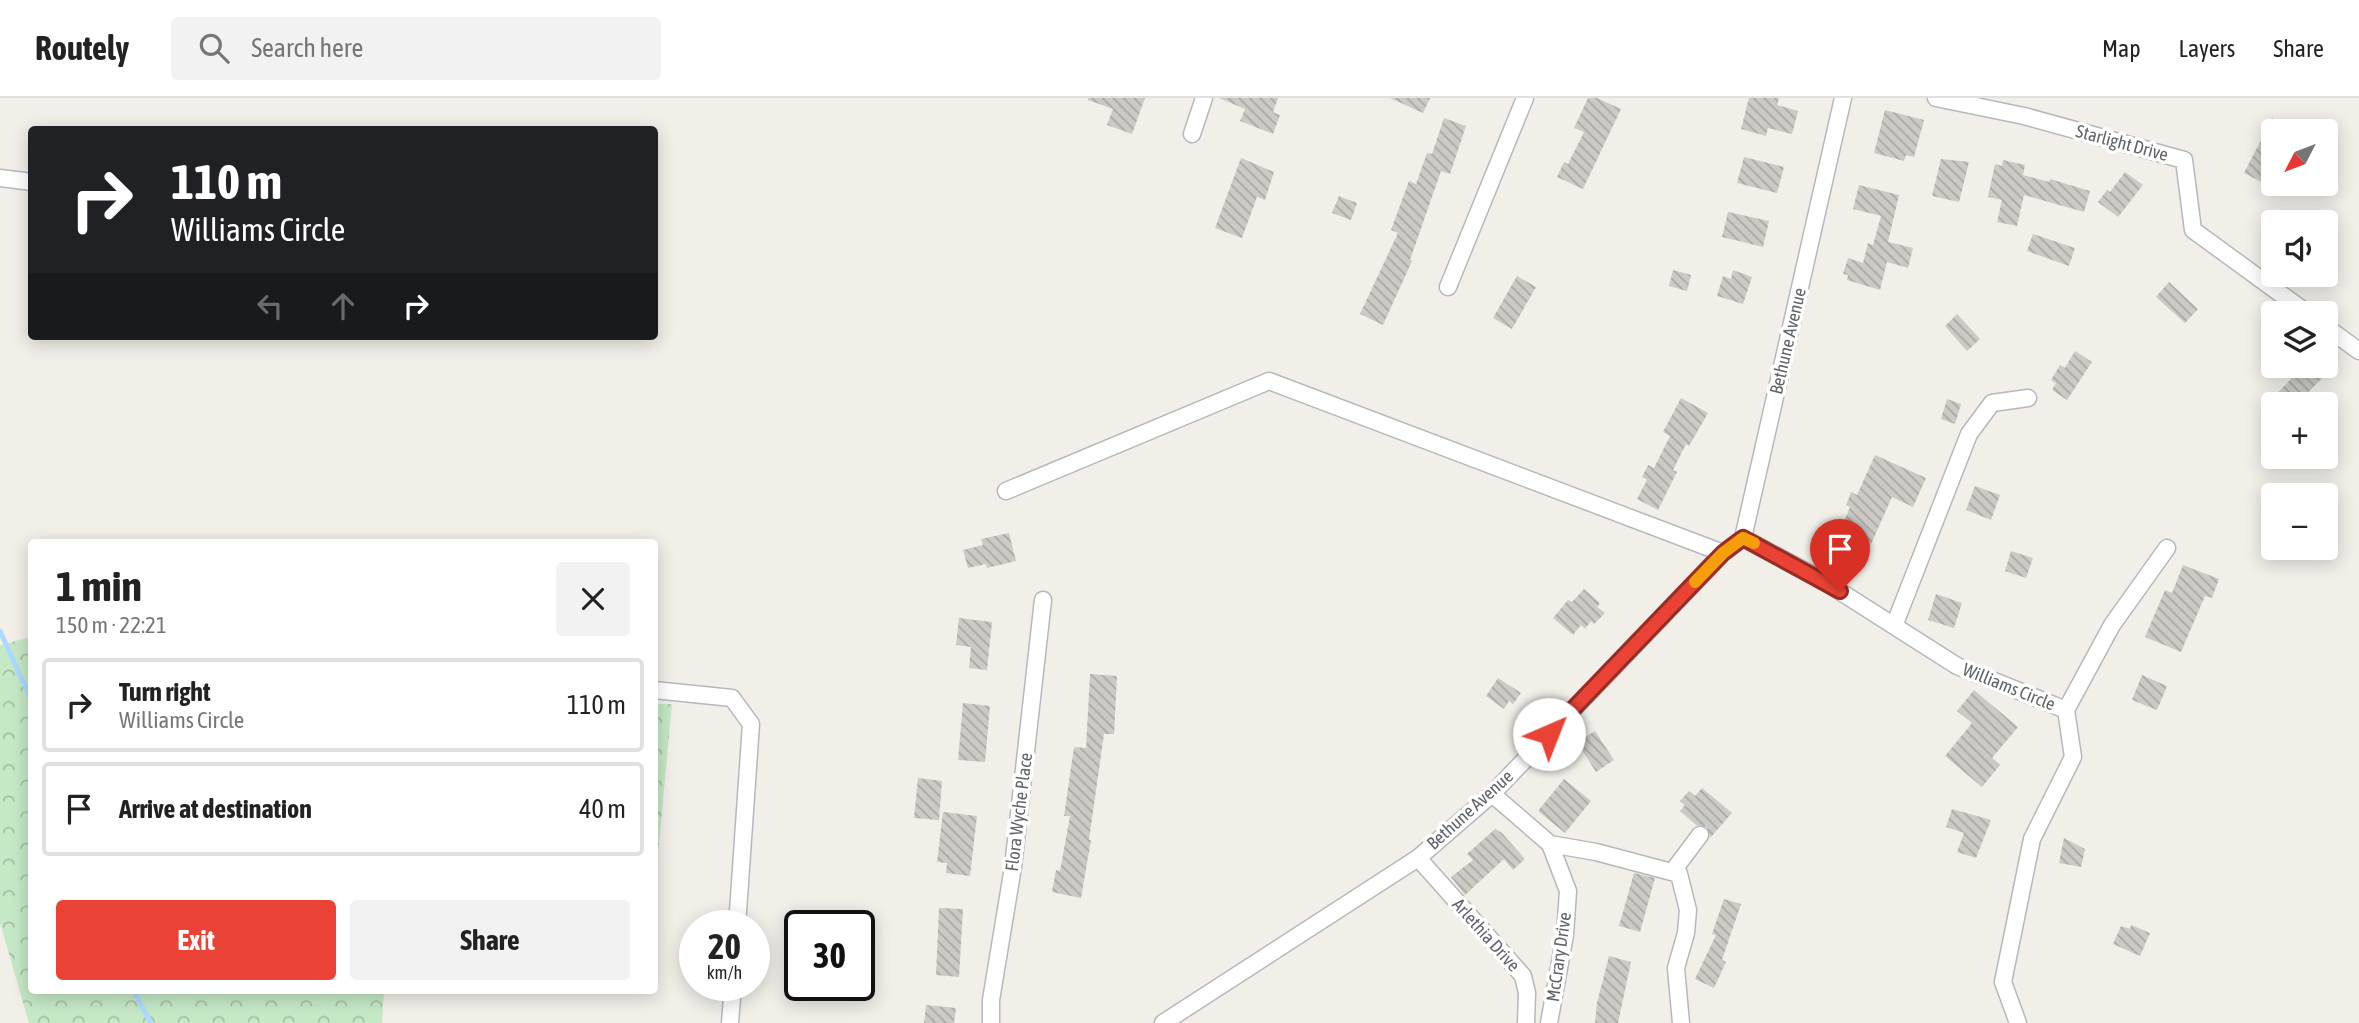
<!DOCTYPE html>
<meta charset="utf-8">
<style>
body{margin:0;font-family:"Asap Condensed",sans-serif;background:#f2f2f2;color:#222;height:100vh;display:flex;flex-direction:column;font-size:26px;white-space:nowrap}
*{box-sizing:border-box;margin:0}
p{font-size:23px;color:#767676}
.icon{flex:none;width:38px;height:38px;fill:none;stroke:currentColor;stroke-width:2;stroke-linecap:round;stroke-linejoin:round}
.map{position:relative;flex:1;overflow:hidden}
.drawer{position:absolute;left:28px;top:441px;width:630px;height:455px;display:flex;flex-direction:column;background:#fff;border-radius:7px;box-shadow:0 4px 18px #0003}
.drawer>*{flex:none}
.guide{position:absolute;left:28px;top:28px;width:630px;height:214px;border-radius:7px;box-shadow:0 4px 18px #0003;background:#202124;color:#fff;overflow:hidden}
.needle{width:46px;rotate:228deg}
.tools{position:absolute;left:2261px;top:21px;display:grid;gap:14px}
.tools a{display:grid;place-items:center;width:77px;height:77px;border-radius:7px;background:#fff;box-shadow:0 4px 18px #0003;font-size:35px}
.speed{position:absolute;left:679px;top:812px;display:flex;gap:14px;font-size:35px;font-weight:700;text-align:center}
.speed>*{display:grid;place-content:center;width:91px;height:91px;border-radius:50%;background:#fff;box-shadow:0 4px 18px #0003;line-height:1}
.speed small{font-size:18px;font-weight:400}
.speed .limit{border:4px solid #111;border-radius:10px;background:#fff;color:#111}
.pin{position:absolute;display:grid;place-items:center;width:60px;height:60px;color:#fff;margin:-72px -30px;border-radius:50% 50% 50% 0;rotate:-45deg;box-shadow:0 0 7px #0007}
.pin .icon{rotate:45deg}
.me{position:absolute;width:77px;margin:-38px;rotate:44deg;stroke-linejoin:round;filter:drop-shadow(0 0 5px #0008)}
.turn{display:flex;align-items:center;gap:24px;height:147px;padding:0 28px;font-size:32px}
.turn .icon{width:91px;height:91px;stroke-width:2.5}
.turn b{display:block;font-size:49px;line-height:60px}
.lanes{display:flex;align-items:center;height:66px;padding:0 28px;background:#0003;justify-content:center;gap:35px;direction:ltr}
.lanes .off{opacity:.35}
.round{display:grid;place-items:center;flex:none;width:74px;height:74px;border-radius:7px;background:#f2f2f2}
.headline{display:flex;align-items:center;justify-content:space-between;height:119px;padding:0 28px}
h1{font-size:42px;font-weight:700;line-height:52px}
.button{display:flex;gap:14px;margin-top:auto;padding:14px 28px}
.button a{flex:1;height:80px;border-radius:7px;background:#ea4335;color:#fff;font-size:28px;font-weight:700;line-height:80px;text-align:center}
.button a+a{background:#f2f2f2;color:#222}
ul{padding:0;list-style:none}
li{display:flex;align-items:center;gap:21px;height:94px;margin:0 14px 10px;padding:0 14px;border:4px solid #e0e0e0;border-radius:7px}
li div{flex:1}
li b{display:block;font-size:26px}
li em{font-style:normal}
header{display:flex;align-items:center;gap:42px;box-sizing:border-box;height:98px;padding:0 35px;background:#fff;border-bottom:2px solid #e0e0e0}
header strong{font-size:33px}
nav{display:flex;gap:38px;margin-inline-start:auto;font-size:24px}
.search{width:490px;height:63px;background:#f2f2f2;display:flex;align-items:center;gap:18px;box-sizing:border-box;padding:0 24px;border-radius:7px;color:#767676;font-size:26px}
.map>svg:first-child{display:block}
.forest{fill:url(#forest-crowns)}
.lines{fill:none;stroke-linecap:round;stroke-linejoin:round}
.stream{stroke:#aadaff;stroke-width:5}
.building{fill:url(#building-back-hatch)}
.street-casing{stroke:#b5b8bc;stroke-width:19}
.street{stroke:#fff;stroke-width:16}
.route-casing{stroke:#982c22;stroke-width:18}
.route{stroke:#ea4335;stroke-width:12}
.slow{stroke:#f59e0b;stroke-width:12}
.labels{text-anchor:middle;stroke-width:7;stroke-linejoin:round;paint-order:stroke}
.street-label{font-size:18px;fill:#5f6368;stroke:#fff}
</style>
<header>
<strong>Routely</strong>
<div class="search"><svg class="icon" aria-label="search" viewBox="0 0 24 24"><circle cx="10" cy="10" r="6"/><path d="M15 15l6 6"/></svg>Search here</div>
<nav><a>Map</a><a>Layers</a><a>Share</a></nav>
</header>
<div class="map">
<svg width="2359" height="925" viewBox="0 0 2359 925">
<defs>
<pattern id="forest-crowns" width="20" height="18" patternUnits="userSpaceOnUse" patternTransform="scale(1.75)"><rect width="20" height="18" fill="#c5e8c5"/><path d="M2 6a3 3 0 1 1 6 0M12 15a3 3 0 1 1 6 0" fill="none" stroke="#a3c0a4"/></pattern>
<pattern id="building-back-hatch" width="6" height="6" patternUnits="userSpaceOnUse" patternTransform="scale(1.75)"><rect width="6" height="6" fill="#cccac5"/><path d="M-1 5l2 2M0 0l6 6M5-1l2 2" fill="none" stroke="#a9a8a4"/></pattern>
</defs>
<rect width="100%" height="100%" fill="#f1efe8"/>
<path class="forest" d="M 31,539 L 32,892 L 384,893 L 382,925 L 29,925 L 0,825 L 0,547 Z
M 655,606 L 672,606 L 655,788 L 654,606 Z"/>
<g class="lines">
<path class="stream" d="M 0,533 L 32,604
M 133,892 L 151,925"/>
</g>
<path class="building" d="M 1088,0 L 1145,0 L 1132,36 L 1107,27 L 1113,11 L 1088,2 Z
M 1219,0 L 1278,0 L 1273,14 L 1280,17 L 1273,36 L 1240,23 L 1245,11 Z
M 1390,0 L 1430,0 L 1423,15 Z
M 1588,0 L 1597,0 L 1621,11 L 1583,91 L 1557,79 L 1564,64 L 1568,66 L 1584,34 L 1574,30 Z
M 1749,0 L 1779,0 L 1777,7 L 1798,13 L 1792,36 L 1768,30 L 1766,38 L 1741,31 Z
M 1885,12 L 1924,22 L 1914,59 L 1906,57 L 1904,63 L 1874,55 Z
M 2273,19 L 2273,90 L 2244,75 Z
M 1444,20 L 1466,28 L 1450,76 L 1441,73 L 1410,162 L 1412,163 L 1383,227 L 1360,216 L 1398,135 L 1391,132 L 1409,83 L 1416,86 L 1427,55 L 1432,56 Z
M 1744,59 L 1784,69 L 1777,95 L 1737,85 Z
M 1241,60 L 1274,74 L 1265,102 L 1257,99 L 1242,140 L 1215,130 Z
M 1941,61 L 1969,64 L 1959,104 L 1932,98 Z
M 2003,62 L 2025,67 L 2023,77 L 2049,84 L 2050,81 L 2090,93 L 2084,114 L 2024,97 L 2017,128 L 1997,124 L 2002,102 L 1988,99 L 1995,66 L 2002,68 Z
M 2125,74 L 2143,87 L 2118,119 L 2098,104 L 2107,92 L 2110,94 Z
M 1859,87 L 1899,97 L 1888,144 L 1913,150 L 1908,170 L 1887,164 L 1880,192 L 1847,182 L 1848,177 L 1843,176 L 1848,160 L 1863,165 L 1868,145 L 1873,147 L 1881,118 L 1853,111 Z
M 1339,98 L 1357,105 L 1351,122 L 1332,115 Z
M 1728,114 L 1769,123 L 1763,149 L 1722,139 Z
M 2033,136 L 2075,150 L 2069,168 L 2027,153 Z
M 1673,172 L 1691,177 L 1687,193 L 1669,188 Z
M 1733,172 L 1752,179 L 1743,206 L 1717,198 L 1723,178 L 1731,181 Z
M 1517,178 L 1536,189 L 1512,231 L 1493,220 Z
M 2169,184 L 2198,211 L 2185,225 L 2156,199 Z
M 1957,216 L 1980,241 L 1967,253 L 1945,228 Z
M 2075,253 L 2092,264 L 2067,302 L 2052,292 L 2056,285 L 2051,282 L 2060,267 L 2065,270 Z
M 2303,268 L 2313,268 L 2324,278 L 2297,306 L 2282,306 L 2274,299 Z
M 1681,300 L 1708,315 L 1689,348 L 1686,346 L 1673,372 L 1677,374 L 1658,412 L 1637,401 L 1647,382 L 1642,379 L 1648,367 L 1654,370 L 1670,338 L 1663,334 Z
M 1947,301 L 1961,306 L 1955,326 L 1941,321 Z
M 1875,357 L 1926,380 L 1913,409 L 1892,399 L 1864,462 L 1833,449 L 1850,409 L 1846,407 L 1851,394 L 1857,397 Z
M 1975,388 L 2000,397 L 1991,422 L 1966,412 Z
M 1009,435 L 1016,463 L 987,470 L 986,466 L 968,470 L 963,452 L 983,447 L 981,441 Z
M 2011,453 L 2033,460 L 2026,480 L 2005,473 Z
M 2183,467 L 2219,481 L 2212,500 L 2205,498 L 2181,554 L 2145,539 L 2165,492 L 2172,495 Z
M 1584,491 L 1600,505 L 1597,509 L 1605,515 L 1594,526 L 1591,523 L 1585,531 L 1581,527 L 1573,537 L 1553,520 L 1568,502 L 1572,504 Z
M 1936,496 L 1962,505 L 1954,530 L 1928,522 Z
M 959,520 L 992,524 L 987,572 L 969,570 L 971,549 L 956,547 Z
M 1090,576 L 1117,578 L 1114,636 L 1104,636 L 1089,742 L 1091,742 L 1081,800 L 1052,794 L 1056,772 L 1060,773 L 1070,718 L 1064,718 L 1074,649 L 1086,650 Z
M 2142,577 L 2167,588 L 2157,612 L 2132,602 Z
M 1498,580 L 1521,595 L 1513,606 L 1509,603 L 1504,611 L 1486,598 Z
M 1974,592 L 2018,629 L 1992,660 L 2000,667 L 1982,689 L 1945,658 L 1972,625 L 1957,613 Z
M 963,605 L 990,608 L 985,664 L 958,662 Z
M 1595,633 L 1614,662 L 1596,674 L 1577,644 Z
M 918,680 L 942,683 L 939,722 L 914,720 Z
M 1564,681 L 1591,703 L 1565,735 L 1538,713 Z
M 1702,690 L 1732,715 L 1710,740 L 1707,729 L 1696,727 L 1680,713 L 1685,707 L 1680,703 L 1689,693 L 1695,698 Z
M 1952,711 L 1991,722 L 1976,760 L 1957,754 L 1964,735 L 1946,729 Z
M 943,714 L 977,718 L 970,778 L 946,775 L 947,765 L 937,764 Z
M 1495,731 L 1502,735 L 1525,761 L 1513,772 L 1504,761 L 1465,797 L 1451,779 L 1473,762 L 1467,756 Z
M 2064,740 L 2085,751 L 2081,769 L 2059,765 Z
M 1634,775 L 1655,780 L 1640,834 L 1619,828 Z
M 1724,801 L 1741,806 L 1722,862 L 1726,864 L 1714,890 L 1695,881 L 1716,837 L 1712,836 Z
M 939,810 L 963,811 L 959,879 L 936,877 Z
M 2131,827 L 2150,835 L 2140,858 L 2113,846 L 2121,828 L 2130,831 Z
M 1609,858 L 1631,864 L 1618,925 L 1595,925 L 1597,905 Z
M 926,907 L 956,910 L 954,925 L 924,925 Z"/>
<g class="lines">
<defs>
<path id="street" d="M 1936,0 L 2024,18 L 2184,62 L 2193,132 L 2307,215
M 1192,36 L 1204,0
M 0,80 L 32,84
M 1448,189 L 1525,0
M 2326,229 L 2359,253
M 1006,393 L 1269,283 L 1723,455
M 1743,440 L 1822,482 L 1957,568 L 2066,612 L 2073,659 L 2032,741 L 2003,884 L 2018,925
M 1894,528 L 1969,336 L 1992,305 L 2028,300
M 654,592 L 732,600 L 751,626 L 737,828
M 2066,612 L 2112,527 L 2167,450
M 1492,696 L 1550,746 L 1568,793 L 1565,837 L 1549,925
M 1550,746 L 1596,754 L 1679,776 L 1688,812 L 1686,835 L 1676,870 L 1681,925
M 1418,760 L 1523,878 L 1527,895 L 1526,925
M 1679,776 L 1676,769 L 1700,737
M 730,925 L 733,887
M 991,925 L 991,902 L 1013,769 L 1043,502
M 1163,925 L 1418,760 L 1492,696 L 1723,455 L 1743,440 L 1843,0"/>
</defs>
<use href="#street" class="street-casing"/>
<use href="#street" class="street"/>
</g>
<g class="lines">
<defs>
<path id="route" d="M 1549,636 L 1723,455 L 1743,440 L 1840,493"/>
</defs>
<use href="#route" class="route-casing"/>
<use href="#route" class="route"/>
<path class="slow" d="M 1695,484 L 1723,455 L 1743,440 L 1754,445"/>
</g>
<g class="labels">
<g class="street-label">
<text transform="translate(2122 45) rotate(15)" y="6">Starlight Drive</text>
<text transform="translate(1788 243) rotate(-77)" y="6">Bethune Avenue</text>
<text transform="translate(2009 589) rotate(22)" y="6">Williams Circle</text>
<text transform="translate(1470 712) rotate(-42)" y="6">Bethune Avenue</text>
<text transform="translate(1019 714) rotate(-83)" y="6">Flora Wyche Place</text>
<text transform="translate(1486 837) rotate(48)" y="6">Arlethia Drive</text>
<text transform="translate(1559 859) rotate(-82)" y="6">McCrary Drive</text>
</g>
</g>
</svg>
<div class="tools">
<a><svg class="needle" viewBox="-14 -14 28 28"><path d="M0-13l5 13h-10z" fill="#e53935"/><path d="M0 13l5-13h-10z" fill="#767676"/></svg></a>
<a><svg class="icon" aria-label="sound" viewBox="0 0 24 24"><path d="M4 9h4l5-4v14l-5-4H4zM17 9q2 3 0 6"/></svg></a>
<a><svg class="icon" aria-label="layers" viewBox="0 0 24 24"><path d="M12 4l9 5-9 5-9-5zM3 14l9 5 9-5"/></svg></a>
<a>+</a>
<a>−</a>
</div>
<div class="speed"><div>20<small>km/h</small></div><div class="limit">30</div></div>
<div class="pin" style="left:1840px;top:493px;background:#d93025"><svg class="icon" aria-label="arrive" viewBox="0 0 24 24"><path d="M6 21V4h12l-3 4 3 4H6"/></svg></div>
<svg class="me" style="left:1549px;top:636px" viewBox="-20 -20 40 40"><circle r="19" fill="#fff"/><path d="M0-13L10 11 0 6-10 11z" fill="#ea4335"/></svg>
<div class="guide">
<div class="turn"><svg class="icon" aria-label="right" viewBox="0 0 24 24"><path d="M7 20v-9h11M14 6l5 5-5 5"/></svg><div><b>110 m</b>Williams Circle</div></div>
<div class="lanes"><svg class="icon off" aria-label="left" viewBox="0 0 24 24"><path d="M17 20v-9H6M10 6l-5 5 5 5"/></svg><svg class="icon off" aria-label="ahead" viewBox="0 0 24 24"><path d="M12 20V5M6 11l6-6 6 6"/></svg><svg class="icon" aria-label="right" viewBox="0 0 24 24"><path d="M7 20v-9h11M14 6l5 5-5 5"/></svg></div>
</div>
<section class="drawer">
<div class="headline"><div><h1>1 min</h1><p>150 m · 22:21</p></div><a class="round"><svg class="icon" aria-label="close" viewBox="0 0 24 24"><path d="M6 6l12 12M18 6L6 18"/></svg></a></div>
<ul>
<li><svg class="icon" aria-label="right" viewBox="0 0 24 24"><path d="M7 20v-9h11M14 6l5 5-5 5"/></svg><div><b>Turn right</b><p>Williams Circle</p></div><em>110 m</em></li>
<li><svg class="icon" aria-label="arrive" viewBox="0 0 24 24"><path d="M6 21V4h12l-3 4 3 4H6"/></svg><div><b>Arrive at destination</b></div><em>40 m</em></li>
</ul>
<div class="button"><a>Exit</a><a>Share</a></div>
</section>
</div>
